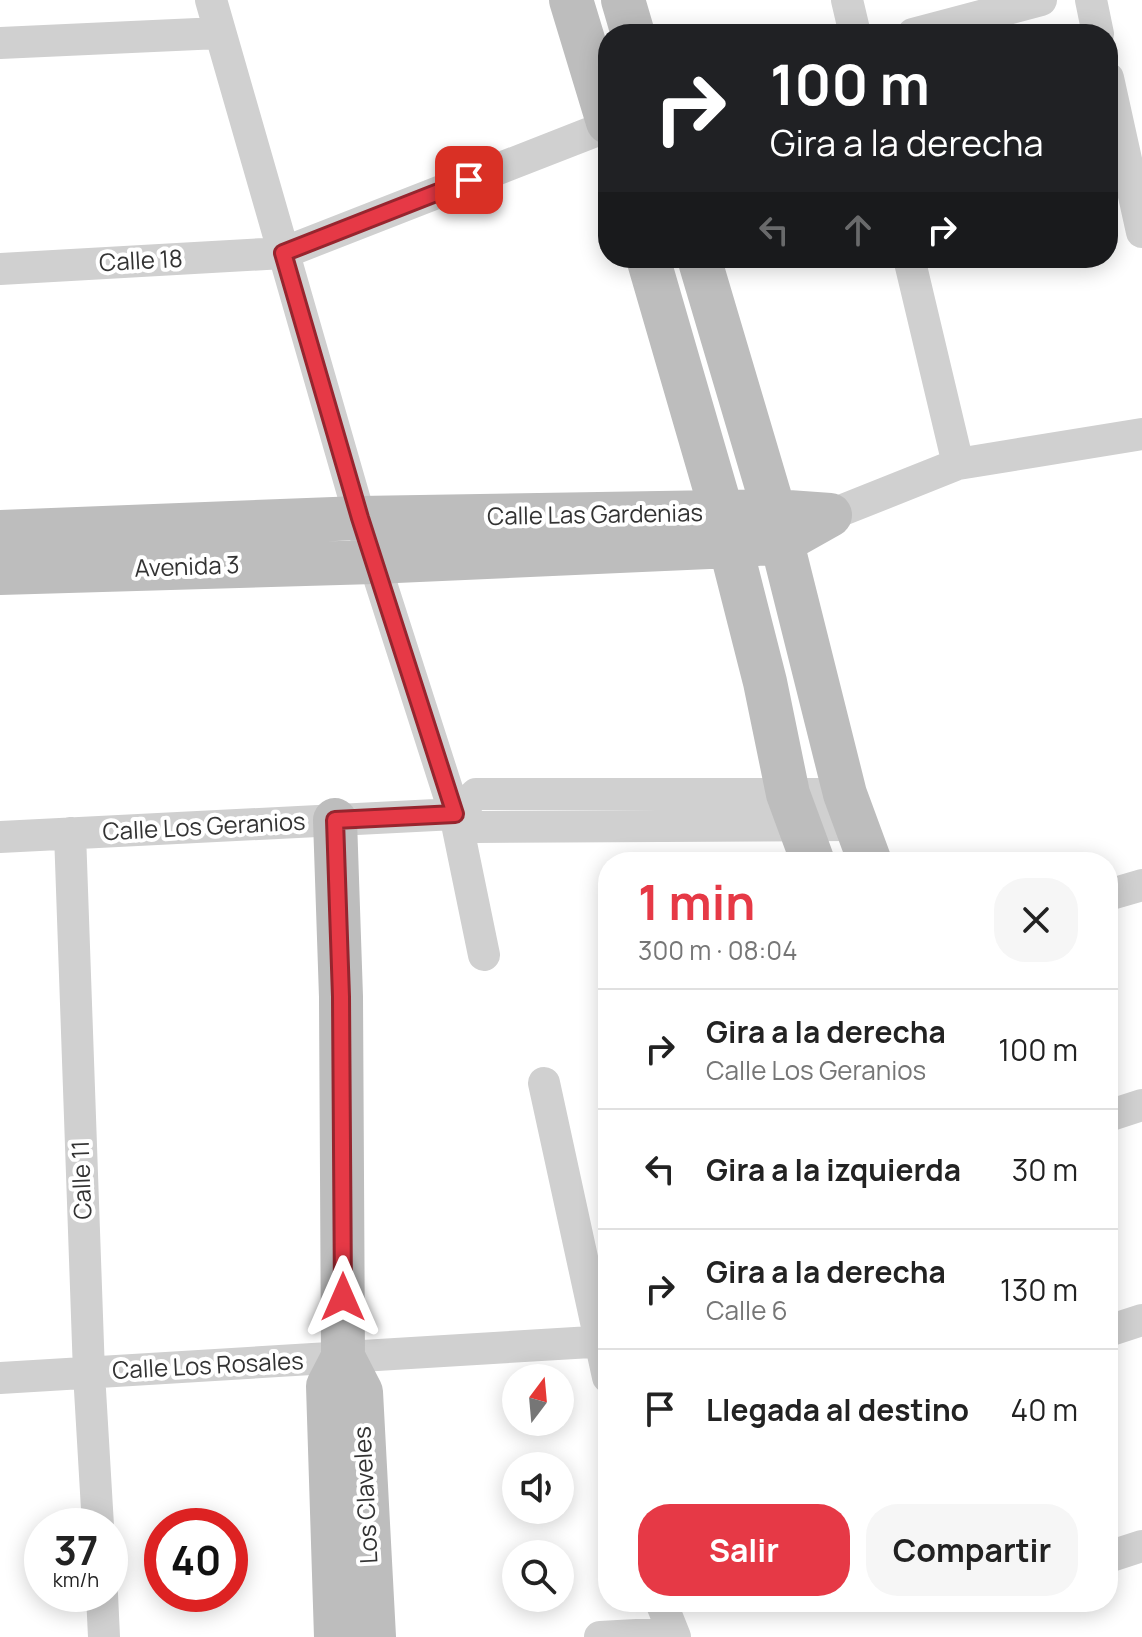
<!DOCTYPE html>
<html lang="es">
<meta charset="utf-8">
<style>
body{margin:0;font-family:Manrope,sans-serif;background:#f6f6f6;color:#222;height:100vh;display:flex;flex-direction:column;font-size:30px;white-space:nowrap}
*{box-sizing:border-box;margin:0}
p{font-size:26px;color:#767676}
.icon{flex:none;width:44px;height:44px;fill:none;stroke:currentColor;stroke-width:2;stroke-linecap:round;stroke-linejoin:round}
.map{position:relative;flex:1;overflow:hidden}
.details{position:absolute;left:598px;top:852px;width:520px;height:760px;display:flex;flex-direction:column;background:#fff;border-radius:32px;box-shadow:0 4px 20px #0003}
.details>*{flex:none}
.top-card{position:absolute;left:598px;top:24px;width:520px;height:244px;border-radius:32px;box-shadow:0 4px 20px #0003;background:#202124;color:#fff;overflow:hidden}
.needle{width:52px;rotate:16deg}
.tools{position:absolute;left:502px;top:1364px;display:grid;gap:16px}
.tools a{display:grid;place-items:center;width:72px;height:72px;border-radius:50%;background:#fff;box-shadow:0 4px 20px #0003;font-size:40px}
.speed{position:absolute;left:24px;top:1508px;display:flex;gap:16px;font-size:40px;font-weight:700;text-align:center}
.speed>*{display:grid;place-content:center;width:104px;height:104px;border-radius:50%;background:#fff;box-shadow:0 4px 20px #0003;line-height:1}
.speed small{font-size:20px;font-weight:400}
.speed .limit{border:12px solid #d22;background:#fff;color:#111}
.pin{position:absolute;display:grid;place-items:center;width:68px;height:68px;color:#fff;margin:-34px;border-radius:16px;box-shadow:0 4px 12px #0006}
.me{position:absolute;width:88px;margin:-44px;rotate:0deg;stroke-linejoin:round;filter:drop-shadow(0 0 6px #0008)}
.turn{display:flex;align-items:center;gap:28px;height:168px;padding:0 40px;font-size:36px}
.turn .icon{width:104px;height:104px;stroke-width:2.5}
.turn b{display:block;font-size:56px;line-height:68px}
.lanes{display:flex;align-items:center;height:76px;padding:0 40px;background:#0003;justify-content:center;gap:40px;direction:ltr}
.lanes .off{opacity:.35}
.round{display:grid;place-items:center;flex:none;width:84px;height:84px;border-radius:32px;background:#f6f6f6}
.head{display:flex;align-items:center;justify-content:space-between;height:136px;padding:0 40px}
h1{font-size:48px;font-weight:700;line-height:60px;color:#e63946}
.action{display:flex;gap:16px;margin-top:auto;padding:16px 40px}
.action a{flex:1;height:92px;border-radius:32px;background:#e63946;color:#fff;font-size:32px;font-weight:700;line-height:92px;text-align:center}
.action a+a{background:#f6f6f6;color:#222}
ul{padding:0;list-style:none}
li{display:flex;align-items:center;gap:24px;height:120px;padding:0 40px;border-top:2px solid #e0e0e0}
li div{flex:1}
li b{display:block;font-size:30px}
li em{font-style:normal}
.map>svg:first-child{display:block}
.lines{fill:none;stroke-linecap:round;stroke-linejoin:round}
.street{stroke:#d0d0d0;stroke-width:32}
.secondary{stroke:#bdbdbd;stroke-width:44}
.route-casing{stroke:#96252e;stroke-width:20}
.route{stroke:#e63946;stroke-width:14}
.labels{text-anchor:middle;stroke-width:8;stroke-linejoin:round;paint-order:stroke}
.street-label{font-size:24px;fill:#333;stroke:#fff}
</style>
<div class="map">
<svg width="1142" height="1637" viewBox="0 0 1142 1637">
<rect width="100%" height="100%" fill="#fff"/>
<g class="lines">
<path class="street" d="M 211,0 L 360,518 L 455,814 L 484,955
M 847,0 L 855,34
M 1091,0 L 1098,34
M 913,34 L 1041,0
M 0,43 L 219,33
M 1108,78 L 1142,232
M 909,258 L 958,464
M 0,269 L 283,253 L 608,126
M 830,515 L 958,464 L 1142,434
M 455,814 L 476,794 L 845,794
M 70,833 L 89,1373 L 98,1526
M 0,837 L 455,814 L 475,827 L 856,825
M 1108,895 L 1142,885
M 544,1083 L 608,1377
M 1108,1116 L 1142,1105
M 1108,1331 L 1142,1320
M 0,1378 L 608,1341
M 1108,1557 L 1142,1546
M 102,1594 L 104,1637
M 661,1602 L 675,1637
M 600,1637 L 673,1633"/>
<path class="secondary" d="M 571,0 L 608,122
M 623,0 L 633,34
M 648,258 L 722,513 L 765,682 L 788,794 L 813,862
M 699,258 L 774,511 L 845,794 L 870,862
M 0,532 L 360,518 L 774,511 L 830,515
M 0,573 L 374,562 L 731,546 L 782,542 L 830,515
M 335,820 L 341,997 L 343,1357 L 361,1392 L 374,1637
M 336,1637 L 328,1386 L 343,1357"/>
</g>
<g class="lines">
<defs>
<path id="route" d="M 343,1297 L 341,997 L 335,820 L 455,814 L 360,518 L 283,253 L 469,180"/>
</defs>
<use href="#route" class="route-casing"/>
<use href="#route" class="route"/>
</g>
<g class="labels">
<g class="street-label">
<text transform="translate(141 261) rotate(-3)" y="8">Calle 18</text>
<text transform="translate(595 515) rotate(-1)" y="8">Calle Las Gardenias</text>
<text transform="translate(187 567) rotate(-2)" y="8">Avenida 3</text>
<text transform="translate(204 827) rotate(-3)" y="8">Calle Los Geranios</text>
<text transform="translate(82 1180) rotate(-92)" y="8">Calle 11</text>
<text transform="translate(208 1366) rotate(-3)" y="8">Calle Los Rosales</text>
<text transform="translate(366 1495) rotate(-93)" y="8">Los Claveles</text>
</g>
</g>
</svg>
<div class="tools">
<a><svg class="needle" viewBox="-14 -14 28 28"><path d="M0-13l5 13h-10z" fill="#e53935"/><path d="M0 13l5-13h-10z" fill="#767676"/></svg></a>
<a><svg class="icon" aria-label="sound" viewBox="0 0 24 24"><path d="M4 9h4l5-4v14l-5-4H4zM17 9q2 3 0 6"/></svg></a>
<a><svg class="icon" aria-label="search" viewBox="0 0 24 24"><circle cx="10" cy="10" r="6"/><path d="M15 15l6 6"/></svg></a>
</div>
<div class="speed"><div>37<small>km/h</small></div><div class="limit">40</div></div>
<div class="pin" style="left:469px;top:180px;background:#d93025"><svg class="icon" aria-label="arrive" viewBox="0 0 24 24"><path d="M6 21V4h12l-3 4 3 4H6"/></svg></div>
<svg class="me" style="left:343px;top:1297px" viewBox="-20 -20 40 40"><path d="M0-17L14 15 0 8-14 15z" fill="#e63946" stroke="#fff" stroke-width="4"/></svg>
<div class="top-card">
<div class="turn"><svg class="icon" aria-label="right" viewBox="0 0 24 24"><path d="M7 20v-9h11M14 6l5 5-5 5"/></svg><div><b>100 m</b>Gira a la derecha</div></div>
<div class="lanes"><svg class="icon off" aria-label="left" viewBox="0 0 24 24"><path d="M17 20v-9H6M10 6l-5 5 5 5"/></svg><svg class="icon off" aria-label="ahead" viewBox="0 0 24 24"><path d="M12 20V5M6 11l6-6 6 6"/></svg><svg class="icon" aria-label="right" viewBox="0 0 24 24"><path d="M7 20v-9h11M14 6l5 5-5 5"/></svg></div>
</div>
<section class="details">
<div class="head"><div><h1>1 min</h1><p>300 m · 08:04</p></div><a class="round"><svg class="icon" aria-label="close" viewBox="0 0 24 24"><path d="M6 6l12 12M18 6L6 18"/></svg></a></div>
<ul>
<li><svg class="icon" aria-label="right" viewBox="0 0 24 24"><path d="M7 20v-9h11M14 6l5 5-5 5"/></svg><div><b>Gira a la derecha</b><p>Calle Los Geranios</p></div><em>100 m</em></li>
<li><svg class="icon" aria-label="left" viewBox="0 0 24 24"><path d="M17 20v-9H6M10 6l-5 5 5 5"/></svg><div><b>Gira a la izquierda</b></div><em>30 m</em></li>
<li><svg class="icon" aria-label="right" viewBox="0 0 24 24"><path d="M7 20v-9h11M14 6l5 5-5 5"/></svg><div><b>Gira a la derecha</b><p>Calle 6</p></div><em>130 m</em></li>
<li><svg class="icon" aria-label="arrive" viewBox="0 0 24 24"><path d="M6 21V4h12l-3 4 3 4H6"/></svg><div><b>Llegada al destino</b></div><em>40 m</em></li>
</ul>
<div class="action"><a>Salir</a><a>Compartir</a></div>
</section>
</div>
